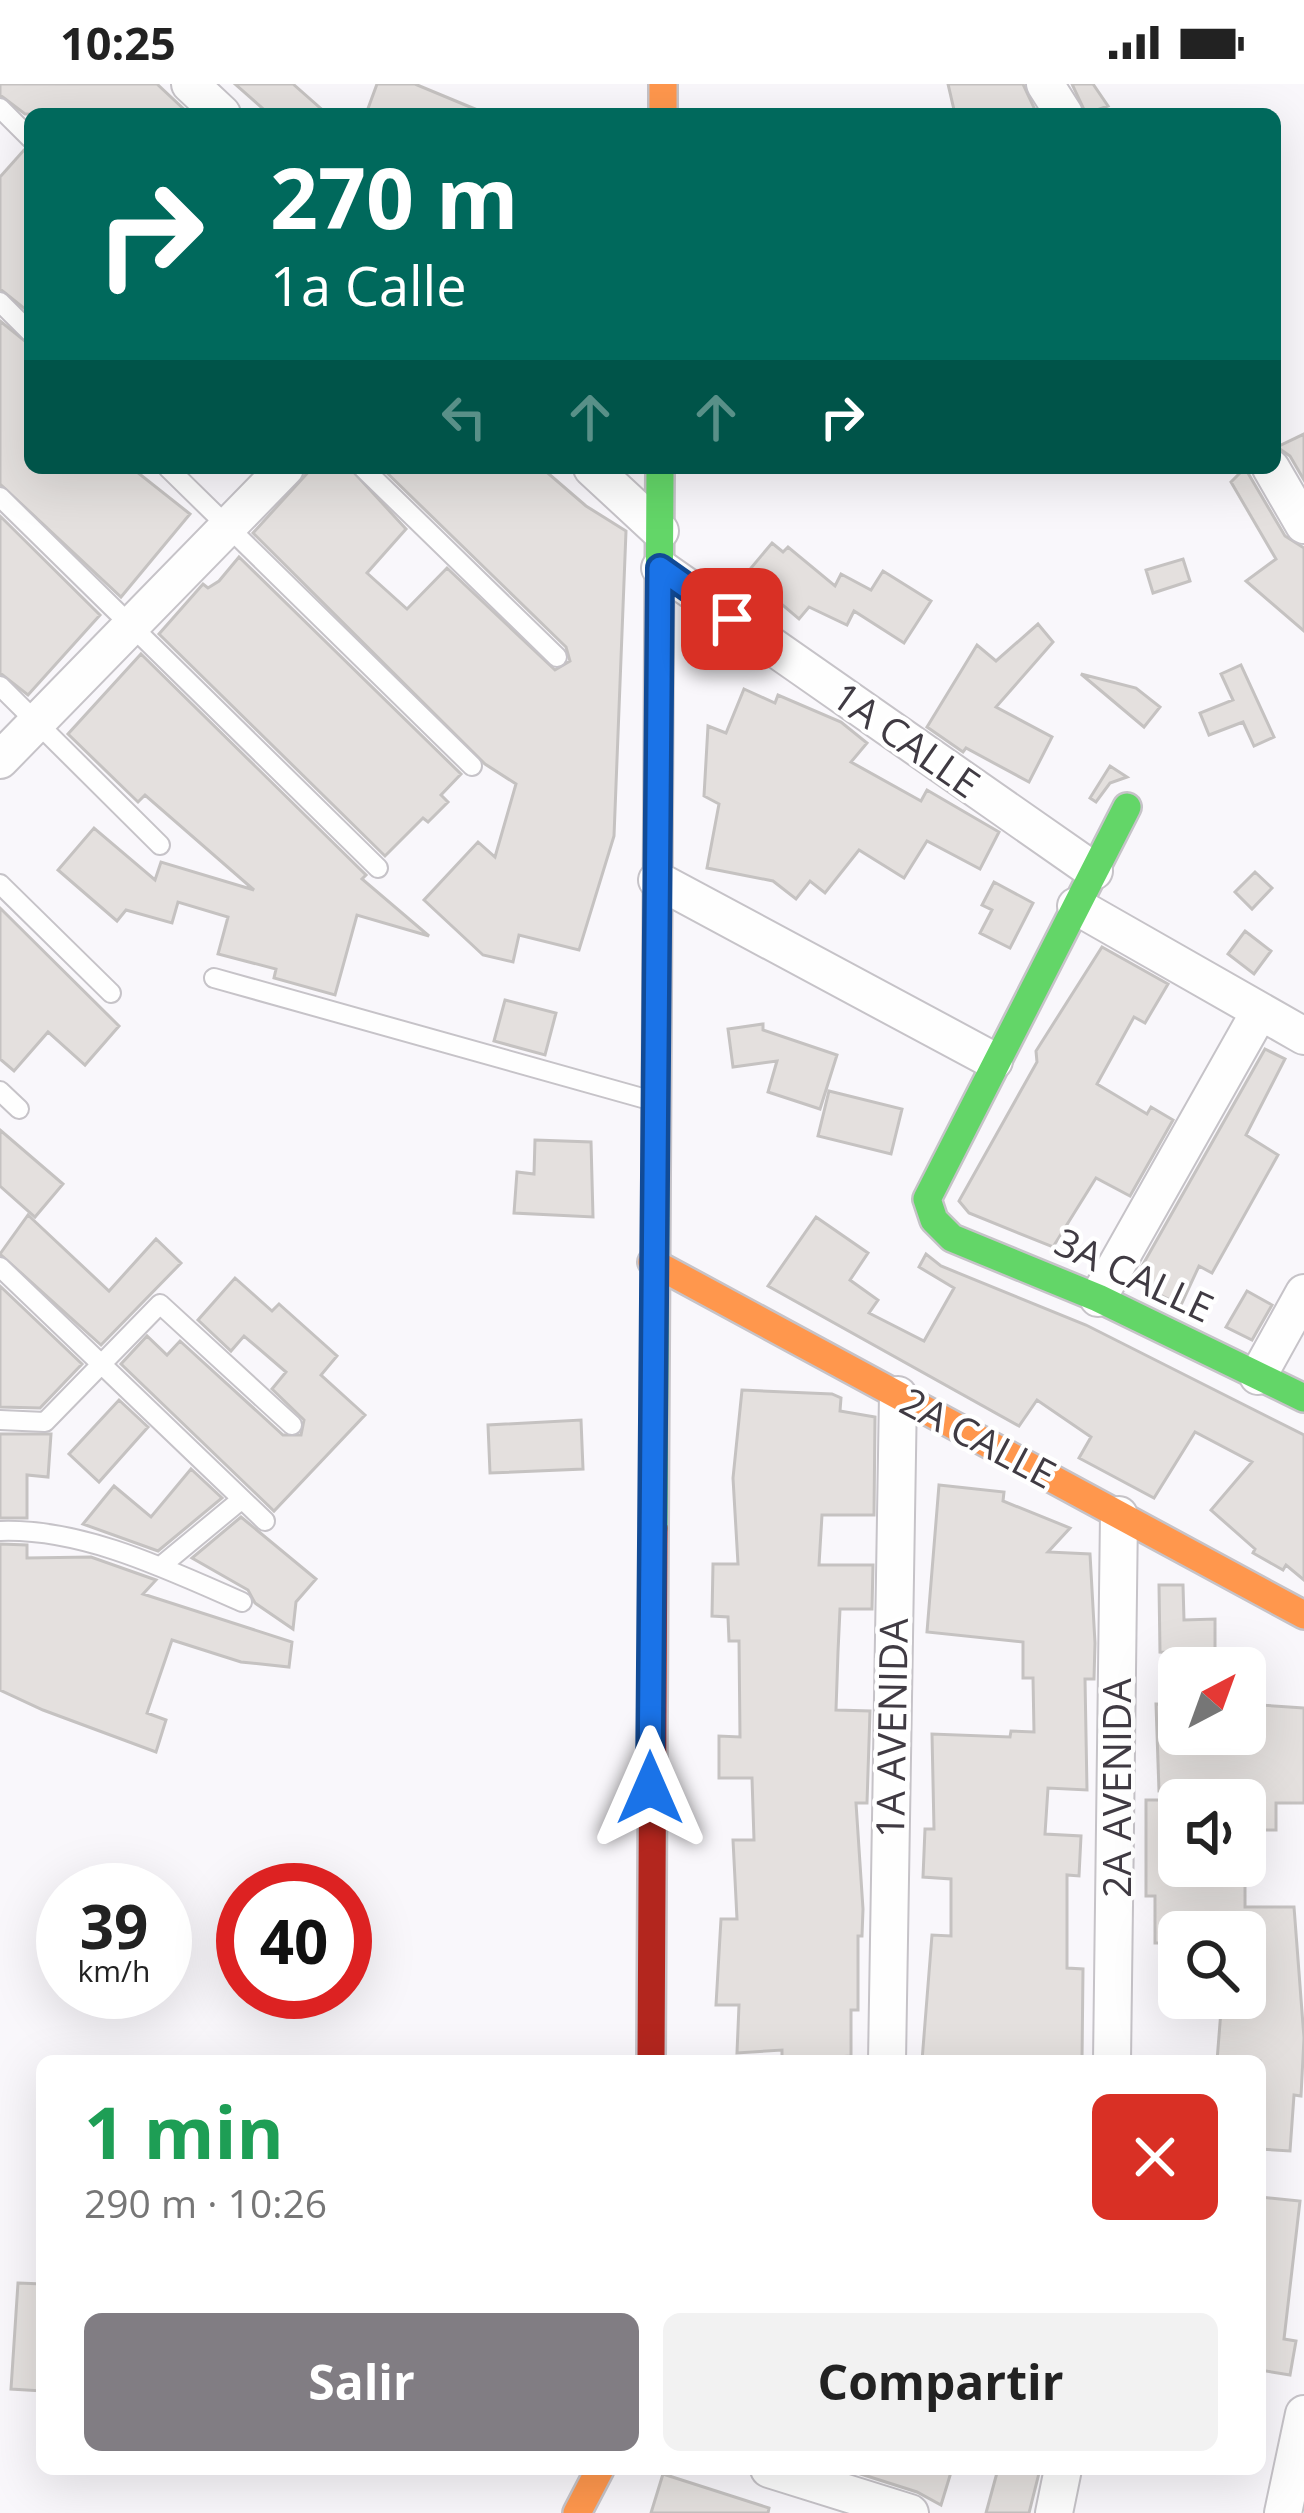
<!DOCTYPE html>
<html lang="es">
<meta charset="utf-8">
<style>
body{margin:0;font-family:"Open Sans",sans-serif;background:#f2f2f2;color:#222;height:100vh;display:flex;flex-direction:column;font-size:45px;white-space:nowrap}
*{box-sizing:border-box;margin:0}
p{font-size:39px;color:#767676}
.icon{flex:none;width:66px;height:66px;fill:none;stroke:currentColor;stroke-width:2;stroke-linecap:round;stroke-linejoin:round}
.map{position:relative;flex:1;overflow:hidden}
.drawer{position:absolute;left:36px;top:1971px;width:1230px;height:420px;display:flex;flex-direction:column;background:#fff;border-radius:18px;box-shadow:0 12px 48px #0002}
.drawer>*{flex:none}
.hud{position:absolute;left:24px;top:24px;width:1257px;height:366px;border-radius:18px;box-shadow:0 12px 48px #0002;background:#00695c;color:#fff;overflow:hidden}
.needle{width:78px;rotate:41deg}
.controls{position:absolute;left:1158px;top:1563px;display:grid;gap:24px}
.controls a{display:grid;place-items:center;width:108px;height:108px;border-radius:18px;background:#fff;box-shadow:0 12px 48px #0002;font-size:60px}
.speed{position:absolute;left:36px;top:1779px;display:flex;gap:24px;font-size:60px;font-weight:700;text-align:center}
.speed>*{display:grid;place-content:center;width:156px;height:156px;border-radius:50%;background:#fff;box-shadow:0 12px 48px #0002;line-height:1}
.speed small{font-size:30px;font-weight:400}
.speed .limit{border:18px solid #d22;background:#fff;color:#111}
.pin{position:absolute;display:grid;place-items:center;width:102px;height:102px;color:#fff;margin:-51px;border-radius:24px;box-shadow:0 6px 18px #0006}
.me{position:absolute;width:132px;margin:-66px;rotate:0deg;stroke-linejoin:round;filter:drop-shadow(0 0 9px #0008)}
.turn{display:flex;align-items:center;gap:42px;height:252px;padding:0 48px;font-size:54px}
.turn .icon{width:156px;height:156px;stroke-width:2.5}
.turn b{display:block;font-size:84px;line-height:102px}
.lanes{display:flex;align-items:center;height:114px;padding:0 48px;background:#0003;justify-content:center;gap:60px;direction:ltr}
.lanes .off{opacity:.35}
.round{display:grid;place-items:center;flex:none;width:126px;height:126px;border-radius:18px;background:#f2f2f2}
.summary{display:flex;align-items:center;justify-content:space-between;height:204px;padding:0 48px}
h1{font-size:72px;font-weight:700;line-height:90px;color:#1e9e55}
.primary-button{display:flex;gap:24px;margin-top:auto;padding:24px 48px}
.primary-button a{flex:1;height:138px;border-radius:18px;background:#817d83;color:#fff;font-size:48px;font-weight:700;line-height:138px;text-align:center}
.primary-button a+a{background:#f2f2f2;color:#222}
.status{display:flex;justify-content:space-between;align-items:center;height:84px;padding:0 60px;background:#fff;direction:ltr}
.status svg{height:33px;fill:currentColor}
.map>svg:first-child{display:block}
.building{fill:#e4e0de;stroke:#c5c2c1;stroke-width:3}
.lines{fill:none;stroke-linecap:round;stroke-linejoin:round}
.lane-casing{stroke:#c6c3c8;stroke-width:22}
.street-casing{stroke:#c6c3c8;stroke-width:40}
.fast-casing{stroke:#c6c3c8;stroke-width:32}
.slow-casing{stroke:#c6c3c8;stroke-width:32}
.jam-casing{stroke:#c6c3c8;stroke-width:32}
.lane{stroke:#fefefe;stroke-width:18}
.street{stroke:#fefefe;stroke-width:36}
.fast{stroke:#63d668;stroke-width:27}
.slow{stroke:#ff974d;stroke-width:27}
.jam{stroke:#b3261e;stroke-width:27}
.route-casing{stroke:#114b97;stroke-width:30}
.route{stroke:#1a73e8;stroke-width:21}
.labels{text-anchor:middle;stroke-width:9;stroke-linejoin:round;paint-order:stroke}
.street-label{font-size:39px;fill:#403b43;stroke:#fff}
</style>
<div class="status"><b>10:25</b><svg viewBox="0 0 49 12"><path d="M0 12V9h3v3zM5 12V6h3v6zM10 12V3h3v9zM15 12V0h3v12zM26 1h20v11H26zM47 4h2v5h-2z"/></svg></div>
<div class="map">
<svg width="1304" height="2429" viewBox="0 0 1304 2429">
<rect width="100%" height="100%" fill="#f9f7fb"/>
<path class="building" d="M 0,0 L 157,0 L 189,30 L 25,30 L 0,11 Z
M 235,0 L 293,0 L 327,30 L 269,30 Z
M 377,0 L 415,0 L 487,30 L 366,30 Z
M 948,0 L 1023,0 L 1037,30 L 955,30 Z
M 1072,0 L 1093,0 L 1108,22 L 1086,30 Z
M 24,66 L 30,67 L 30,229 L 0,205 L 0,93 Z
M 0,237 L 30,261 L 30,384 L 132,384 L 190,430 L 121,513 L 0,400 Z
M 1304,350 L 1304,396 L 1290,372 L 1277,363 Z
M 312,384 L 350,384 L 406,445 L 367,489 L 407,525 L 447,484 L 555,586 L 570,577 L 566,563 L 382,384 L 542,384 L 586,422 L 626,447 L 614,752 L 579,866 L 519,851 L 513,878 L 483,871 L 424,816 L 478,758 L 495,773 L 516,700 L 485,680 L 253,449 Z
M 1245,384 L 1285,452 L 1304,464 L 1304,547 L 1246,497 L 1276,475 L 1231,398 Z
M 0,432 L 100,531 L 28,611 L 0,589 Z
M 772,459 L 783,468 L 788,463 L 835,502 L 841,490 L 871,506 L 883,487 L 931,517 L 904,559 L 854,527 L 847,541 L 809,523 L 799,535 L 746,490 Z
M 239,473 L 461,690 L 441,711 L 448,718 L 428,738 L 423,734 L 385,772 L 159,550 L 203,500 L 208,504 L 219,497 Z
M 1183,475 L 1190,497 L 1153,509 L 1146,486 Z
M 1038,540 L 1053,558 L 996,623 L 1052,653 L 1029,698 L 966,664 L 963,668 L 927,643 L 977,561 L 996,577 Z
M 141,570 L 366,791 L 362,795 L 429,852 L 357,831 L 335,911 L 274,894 L 276,885 L 218,870 L 228,833 L 178,818 L 172,839 L 126,826 L 117,837 L 58,786 L 94,744 L 155,796 L 161,778 L 254,806 L 145,711 L 138,718 L 68,650 Z
M 1241,581 L 1274,653 L 1254,662 L 1243,638 L 1209,651 L 1200,629 L 1233,616 L 1221,590 Z
M 1081,590 L 1136,604 L 1160,623 L 1144,643 Z
M 744,605 L 775,619 L 778,611 L 841,638 L 867,659 L 851,678 L 921,717 L 927,706 L 999,748 L 980,785 L 927,757 L 904,794 L 859,766 L 825,809 L 810,797 L 796,815 L 773,797 L 707,784 L 719,720 L 704,712 L 708,642 L 726,649 Z
M 1110,682 L 1127,693 L 1110,699 L 1096,718 L 1090,714 Z
M 1255,788 L 1272,804 L 1252,825 L 1235,808 Z
M 994,798 L 1033,819 L 1010,864 L 980,849 L 992,826 L 982,821 Z
M 0,824 L 119,942 L 85,981 L 48,948 L 14,987 L 0,975 Z
M 1245,847 L 1271,867 L 1254,890 L 1228,870 Z
M 1102,863 L 1168,900 L 1145,939 L 1134,933 L 1097,1000 L 1147,1030 L 1151,1023 L 1173,1036 L 1130,1112 L 1096,1094 L 1053,1163 L 969,1129 L 959,1117 L 1037,978 L 1036,967 Z
M 505,916 L 556,929 L 545,971 L 494,957 Z
M 763,940 L 763,946 L 837,971 L 820,1025 L 768,1008 L 777,977 L 733,983 L 728,945 Z
M 1265,965 L 1285,975 L 1246,1051 L 1278,1071 L 1212,1189 L 1199,1182 L 1181,1221 L 1133,1198 Z
M 829,1007 L 902,1025 L 891,1070 L 818,1052 Z
M 0,1046 L 63,1100 L 35,1133 L 0,1102 Z
M 535,1056 L 591,1058 L 593,1133 L 514,1129 L 517,1088 L 534,1090 Z
M 28,1131 L 109,1207 L 156,1155 L 181,1179 L 101,1261 L 0,1170 Z
M 816,1133 L 868,1169 L 850,1196 L 878,1216 L 869,1229 L 924,1257 L 954,1204 L 919,1183 L 926,1170 L 941,1182 L 1086,1241 L 1304,1351 L 1304,1496 L 1286,1481 L 1283,1486 L 1253,1469 L 1255,1465 L 1211,1426 L 1252,1378 L 1195,1348 L 1154,1414 L 1079,1374 L 1091,1353 L 1037,1316 L 1019,1342 L 768,1202 Z
M 235,1194 L 272,1227 L 279,1220 L 337,1272 L 321,1291 L 365,1331 L 274,1427 L 121,1280 L 147,1252 L 167,1271 L 180,1257 L 283,1351 L 301,1351 L 304,1336 L 272,1305 L 286,1288 L 244,1252 L 231,1267 L 198,1236 Z
M 0,1202 L 82,1280 L 40,1324 L 0,1323 Z
M 1247,1207 L 1272,1221 L 1252,1256 L 1226,1243 Z
M 742,1306 L 832,1310 L 841,1314 L 840,1327 L 875,1333 L 874,1431 L 822,1431 L 819,1481 L 873,1481 L 872,1525 L 840,1525 L 838,1568 L 836,1626 L 870,1627 L 867,1719 L 856,1719 L 863,1825 L 862,1852 L 858,1852 L 858,1926 L 851,1926 L 851,1972 L 782,1977 L 782,1966 L 737,1969 L 739,1921 L 716,1921 L 721,1835 L 737,1835 L 733,1756 L 754,1756 L 752,1694 L 719,1694 L 719,1652 L 740,1653 L 739,1557 L 729,1557 L 728,1533 L 712,1532 L 713,1480 L 738,1480 L 733,1394 Z
M 119,1316 L 148,1343 L 99,1398 L 69,1370 Z
M 581,1336 L 583,1385 L 490,1389 L 488,1341 Z
M 0,1350 L 51,1350 L 48,1393 L 27,1391 L 27,1434 L 0,1434 Z
M 191,1385 L 222,1414 L 158,1467 L 83,1440 L 114,1402 L 151,1433 Z
M 939,1401 L 1004,1408 L 1003,1417 L 1070,1444 L 1048,1468 L 1090,1470 L 1095,1559 L 1094,1595 L 1085,1595 L 1087,1706 L 1048,1704 L 1045,1750 L 1081,1752 L 1079,1792 L 1067,1791 L 1067,1884 L 1083,1885 L 1082,1977 L 922,1977 L 932,1851 L 951,1852 L 951,1795 L 923,1793 L 925,1745 L 934,1745 L 932,1650 L 1010,1653 L 1011,1647 L 1034,1648 L 1033,1594 L 1023,1594 L 1023,1558 L 927,1548 Z
M 241,1433 L 316,1495 L 296,1518 L 293,1545 L 255,1519 L 248,1506 L 192,1474 Z
M 0,1460 L 27,1461 L 27,1474 L 91,1473 L 156,1496 L 143,1510 L 292,1558 L 289,1583 L 241,1578 L 172,1556 L 147,1629 L 166,1636 L 156,1668 L 43,1626 L 0,1606 Z
M 1159,1501 L 1183,1501 L 1184,1536 L 1215,1535 L 1215,1571 L 1160,1568 Z
M 1156,1620 L 1179,1621 L 1179,1650 L 1245,1650 L 1245,1620 L 1304,1624 L 1304,1719 L 1276,1719 L 1276,1746 L 1245,1746 L 1245,1711 L 1159,1707 Z
M 1146,1716 L 1179,1716 L 1179,1782 L 1224,1782 L 1224,1792 L 1245,1792 L 1245,1823 L 1294,1823 L 1304,1954 L 1301,2012 L 1294,2011 L 1290,2067 L 1260,2065 L 1260,1977 L 1217,1977 L 1222,1914 L 1257,1912 L 1257,1864 L 1246,1864 L 1246,1848 L 1179,1848 L 1179,1859 L 1155,1859 L 1155,1812 L 1146,1812 Z
M 1260,2113 L 1300,2117 L 1284,2255 L 1296,2257 L 1290,2291 L 1260,2286 Z
M 18,2199 L 42,2200 L 42,2307 L 11,2305 Z
M 845,2385 L 952,2385 L 941,2421 L 917,2408 Z
M 998,2385 L 1040,2385 L 1029,2429 L 986,2429 Z
M 663,2390 L 769,2424 L 768,2429 L 651,2429 Z"/>
<g class="lines">
<defs>
<path id="lane" d="M 0,24 L 30,54
M 0,218 L 30,248
M 168,384 L 472,682
M 363,384 L 557,573
M 0,413 L 378,784
M 0,602 L 160,761
M 0,800 L 111,909
M 214,894 L 653,1017
M 0,1007 L 19,1025
M 0,1183 L 265,1437
M 0,1336 L 45,1338 L 160,1220 L 292,1341
M 0,1447 C 82,1444 167,1485 242,1518
M 161,1482 L 242,1415"/>
<path id="street" d="M 190,0 L 222,30
M 1045,0 L 1064,30
M 592,384 L 660,447
M 1271,384 L 1304,441
M 660,484 L 1094,787
M 0,676 L 285,384
M 657,796 L 994,977
M 1076,822 L 1304,952
M 1098,1214 L 1260,927
M 1258,1292 L 1304,1209
M 887,1977 L 898,1311
M 1112,1977 L 1119,1431
M 769,2385 L 910,2429
M 1054,2429 L 1063,2385
M 1283,2429 L 1304,2330"/>
<path id="fast" d="M 1127,723 L 927,1115 L 934,1136 L 952,1154 L 1098,1214 L 1304,1314
M 654,1444 L 660,384"/>
<path id="slow" d="M 663,0 L 663,30
M 652,1178 L 1304,1531
M 577,2429 L 600,2385"/>
<path id="jam" d="M 651,1977 L 654,1444"/>
</defs>
<use href="#lane" class="lane-casing"/>
<use href="#street" class="street-casing"/>
<use href="#fast" class="fast-casing"/>
<use href="#slow" class="slow-casing"/>
<use href="#jam" class="jam-casing"/>
<use href="#lane" class="lane"/>
<use href="#street" class="street"/>
<use href="#fast" class="fast"/>
<use href="#slow" class="slow"/>
<use href="#jam" class="jam"/>
</g>
<g class="lines">
<defs>
<path id="route" d="M 650,1704 L 660,484 L 732,535"/>
</defs>
<use href="#route" class="route-casing"/>
<use href="#route" class="route"/>
</g>
<g class="labels">
<g class="street-label">
<text transform="translate(906 656) rotate(35)" y="14">1A CALLE</text>
<text transform="translate(1134 1191) rotate(25)" y="14">3A CALLE</text>
<text transform="translate(978 1354) rotate(28)" y="14">2A CALLE</text>
<text transform="translate(892 1644) rotate(-89)" y="14">1A AVENIDA</text>
<text transform="translate(1117 1704) rotate(-90)" y="14">2A AVENIDA</text>
</g>
</g>
</svg>
<div class="controls">
<a><svg class="needle" viewBox="-14 -14 28 28"><path d="M0-13l5 13h-10z" fill="#e53935"/><path d="M0 13l5-13h-10z" fill="#767676"/></svg></a>
<a><svg class="icon" aria-label="sound" viewBox="0 0 24 24"><path d="M4 9h4l5-4v14l-5-4H4zM17 9q2 3 0 6"/></svg></a>
<a><svg class="icon" aria-label="search" viewBox="0 0 24 24"><circle cx="10" cy="10" r="6"/><path d="M15 15l6 6"/></svg></a>
</div>
<div class="speed"><div>39<small>km/h</small></div><div class="limit">40</div></div>
<div class="pin" style="left:732px;top:535px;background:#d93025"><svg class="icon" aria-label="arrive" viewBox="0 0 24 24"><path d="M6 21V4h12l-3 4 3 4H6"/></svg></div>
<svg class="me" style="left:650px;top:1704px" viewBox="-20 -20 40 40"><path d="M0-17L14 15 0 8-14 15z" fill="#1a73e8" stroke="#fff" stroke-width="4"/></svg>
<div class="hud">
<div class="turn"><svg class="icon" aria-label="right" viewBox="0 0 24 24"><path d="M7 20v-9h11M14 6l5 5-5 5"/></svg><div><b>270 m</b>1a Calle</div></div>
<div class="lanes"><svg class="icon off" aria-label="left" viewBox="0 0 24 24"><path d="M17 20v-9H6M10 6l-5 5 5 5"/></svg><svg class="icon off" aria-label="ahead" viewBox="0 0 24 24"><path d="M12 20V5M6 11l6-6 6 6"/></svg><svg class="icon off" aria-label="ahead" viewBox="0 0 24 24"><path d="M12 20V5M6 11l6-6 6 6"/></svg><svg class="icon" aria-label="right" viewBox="0 0 24 24"><path d="M7 20v-9h11M14 6l5 5-5 5"/></svg></div>
</div>
<section class="drawer">
<div class="summary"><div><h1>1 min</h1><p>290 m · 10:26</p></div><a class="round" style="background:#d93025;color:#fff"><svg class="icon" aria-label="close" viewBox="0 0 24 24"><path d="M6 6l12 12M18 6L6 18"/></svg></a></div>
<div class="primary-button"><a>Salir</a><a>Compartir</a></div>
</section>
</div>
